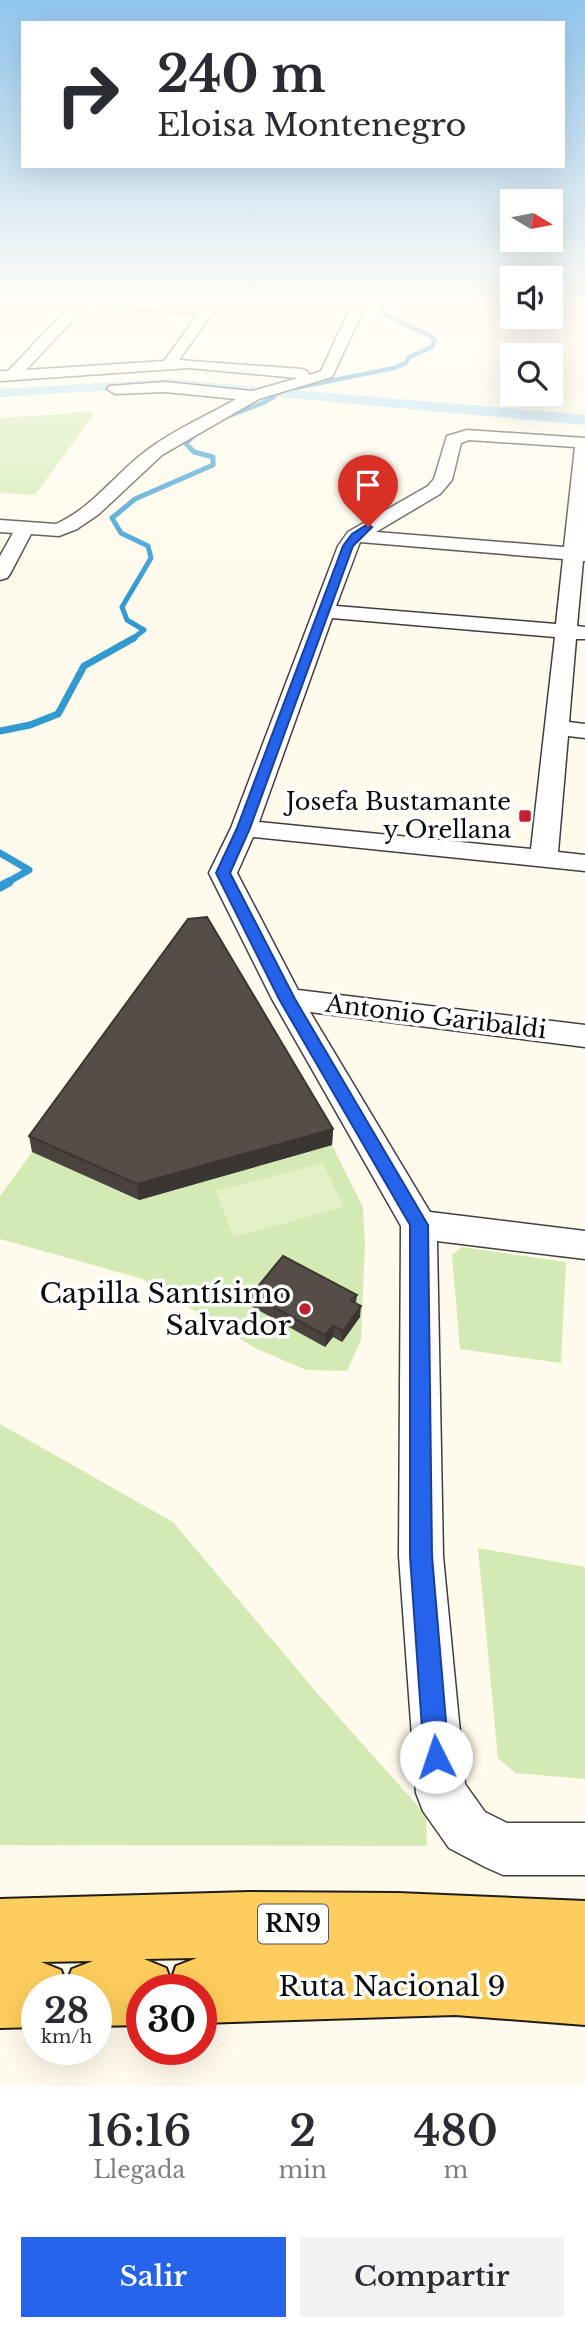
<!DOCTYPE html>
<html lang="es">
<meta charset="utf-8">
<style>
body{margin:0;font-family:"Libre Baskerville",serif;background:#f2f2f3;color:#2b2b33;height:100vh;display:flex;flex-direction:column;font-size:26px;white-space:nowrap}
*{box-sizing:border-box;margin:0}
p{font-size:23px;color:#7c7c81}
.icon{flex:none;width:38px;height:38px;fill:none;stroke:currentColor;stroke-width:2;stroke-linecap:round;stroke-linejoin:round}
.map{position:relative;height:2086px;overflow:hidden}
.side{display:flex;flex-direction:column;background:#fff;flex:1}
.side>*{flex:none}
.hud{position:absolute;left:21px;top:21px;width:544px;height:147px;border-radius:0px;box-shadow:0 7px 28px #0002;background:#fff;color:#2b2b33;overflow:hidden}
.needle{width:46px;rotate:100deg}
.controls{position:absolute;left:500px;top:189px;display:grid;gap:14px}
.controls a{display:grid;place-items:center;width:63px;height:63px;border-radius:0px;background:#fff;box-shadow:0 7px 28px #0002;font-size:35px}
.speed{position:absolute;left:21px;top:1974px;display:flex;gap:14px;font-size:35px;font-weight:700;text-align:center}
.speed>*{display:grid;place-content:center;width:91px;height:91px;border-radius:50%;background:#fff;box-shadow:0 7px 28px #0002;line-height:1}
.speed small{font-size:18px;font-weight:400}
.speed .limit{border:10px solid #d22;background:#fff;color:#111}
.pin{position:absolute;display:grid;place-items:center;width:60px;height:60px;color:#fff;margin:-72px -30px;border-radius:50% 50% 50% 0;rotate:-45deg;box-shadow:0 0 7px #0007}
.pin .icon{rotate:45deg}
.me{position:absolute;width:77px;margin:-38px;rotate:356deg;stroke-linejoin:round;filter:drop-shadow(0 0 5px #0008)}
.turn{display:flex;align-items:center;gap:24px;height:147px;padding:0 21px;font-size:32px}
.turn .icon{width:91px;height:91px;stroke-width:2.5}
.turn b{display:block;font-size:49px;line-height:60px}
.eta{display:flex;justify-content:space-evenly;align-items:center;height:119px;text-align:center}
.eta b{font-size:42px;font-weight:600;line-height:49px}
.button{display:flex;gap:14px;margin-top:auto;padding:14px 21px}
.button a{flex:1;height:80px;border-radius:0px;background:#2563eb;color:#fff;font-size:28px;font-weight:600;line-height:80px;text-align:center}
.button a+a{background:#f2f2f3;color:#2b2b33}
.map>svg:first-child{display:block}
.green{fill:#d3eab4}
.pitch{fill:#e4f1c6}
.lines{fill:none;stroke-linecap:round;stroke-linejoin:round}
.stream-far3{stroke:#339ad1;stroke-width:4.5}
.stream-far2{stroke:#339ad1;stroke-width:5}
.stream-far1{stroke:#339ad1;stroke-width:7}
.stream{stroke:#339ad1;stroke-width:9}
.canal{fill:#aee0f8;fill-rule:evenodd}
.minor-casing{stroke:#3f3f3f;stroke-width:3}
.major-casing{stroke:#1d1d1d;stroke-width:4}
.minor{fill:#fff;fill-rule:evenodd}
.major{fill:#fdce5d;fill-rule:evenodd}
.wall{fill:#49423e}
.shaded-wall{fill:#3c3632}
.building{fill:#554d48;stroke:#3c3632;stroke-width:2}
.route{fill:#2563eb;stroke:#184099;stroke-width:2}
.poi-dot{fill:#c02030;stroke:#fff;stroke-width:2.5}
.labels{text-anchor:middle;stroke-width:7;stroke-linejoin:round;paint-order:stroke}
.shield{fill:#fff;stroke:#555;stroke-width:2}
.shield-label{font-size:23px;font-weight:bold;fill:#0c0c0c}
.poi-label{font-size:24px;fill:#0c0c0c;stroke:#fff;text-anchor:end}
.street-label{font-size:24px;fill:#0c0c0c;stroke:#fff}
.near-poi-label{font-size:28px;fill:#0c0c0c;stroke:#fff;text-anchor:end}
.near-street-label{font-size:28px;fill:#0c0c0c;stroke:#fff}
</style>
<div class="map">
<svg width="585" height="2086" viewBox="0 0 585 2086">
<rect width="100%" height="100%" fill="#fffaeb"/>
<path class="green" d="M 88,412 L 94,414 L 35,495 L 0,493 L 0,418 Z
M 332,1145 L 363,1207 L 365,1244 L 361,1340 L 347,1371 L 306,1370 L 255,1348 L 143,1279 L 0,1239 L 0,1196 L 32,1152 L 139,1200 Z
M 462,1247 L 566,1262 L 561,1363 L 460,1349 L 452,1255 Z
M 0,1424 L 173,1522 L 317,1693 L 426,1815 L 427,1846 L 0,1845 Z
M 478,1548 L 585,1567 L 585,1779 L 515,1773 L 498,1758 Z"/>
<path class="pitch" d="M 323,1163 L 344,1207 L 234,1237 L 215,1191 Z"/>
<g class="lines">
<path class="stream-far3" d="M 221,419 L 263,403 L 285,390 L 394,368 L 406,363 L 409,357 L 432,347 L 435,340 L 429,335 L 385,315 L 381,308 L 387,298
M 191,449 L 186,444 L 197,432"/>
<path class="stream-far2" d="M 131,640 L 144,630 L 127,620 L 122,607 L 151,558 L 148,546 L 121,533 L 112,518 L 135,499 L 213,465 L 213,457 L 194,452 L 190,448"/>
<path class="stream-far1" d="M 0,731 L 30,725 L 58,714 L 84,666 L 134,638
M 0,853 L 29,870 L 6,883"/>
<path class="stream" d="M 0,887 L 9,882"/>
<path class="canal" d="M 168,379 L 585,415 L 585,425 L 168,387 L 0,397 L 0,389 Z"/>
<defs>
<path id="minor" d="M 0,298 L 92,298 L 205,305 L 210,298 L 223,298 L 179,360 L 302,369 L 307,371 L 309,375 L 321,371 L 355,298 L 369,298 L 332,377 L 259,399 L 162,455 L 99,514 L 77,529 L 59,536 L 31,534 L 10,574 L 7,578 L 0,580 L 0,556 L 13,533 L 0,532 L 0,520 L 56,524 C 94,507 117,471 150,448 C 176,429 208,415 236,399 L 165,392 L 115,394 L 107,389 L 109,386 L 165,382 L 252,391 L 298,378 L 189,368 L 0,381 L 0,371 L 8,371 L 70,306 L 0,303 ZM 85,307 L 199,313 L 164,361 L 26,370 Z
M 467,430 L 585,438 L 585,561 L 583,561 L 577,626 L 585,627 L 585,639 L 576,639 L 569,722 L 585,724 L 585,738 L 568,736 L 558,852 L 585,855 L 585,871 L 253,837 L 237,873 L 298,990 L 585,1025 L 585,1047 L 310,1012 L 430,1212 L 585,1231 L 585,1259 L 437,1241 L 443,1556 L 465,1784 L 485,1812 L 507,1823 L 585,1823 L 585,1875 L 503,1875 L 485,1867 L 449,1848 L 423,1811 L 416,1793 L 399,1556 L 401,1226 L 272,999 L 209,873 L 231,828 L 338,546 L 348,532 L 428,486 L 434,479 L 447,436 ZM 469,440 L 575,447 L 564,547 L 376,532 L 440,494 L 452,480 L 461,443 ZM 360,542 L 563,559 L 556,624 L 336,606 ZM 332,618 L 555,637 L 531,849 L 259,822 Z"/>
<path id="major" d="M 249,1892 L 398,1893 L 585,1901 L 585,2025 L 455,2015 L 201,2023 L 201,1990 L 142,1990 L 142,2025 L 96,2026 L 96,1990 L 37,1990 L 37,2027 L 0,2028 L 0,1899 ZM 197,1958 L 176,1966 L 171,1981 L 166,1968 L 144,1959 ZM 93,1961 L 72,1969 L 66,1984 L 61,1970 L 41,1962 Z"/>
</defs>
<use href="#minor" class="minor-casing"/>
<use href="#major" class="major-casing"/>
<use href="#minor" class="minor"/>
<use href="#major" class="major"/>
</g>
<path class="wall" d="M 333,1129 L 332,1145 L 139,1200 L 32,1152 L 29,1136 Z
M 251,1295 L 357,1295 L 356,1303 L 360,1317 L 342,1342 L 333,1337 L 325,1347 L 251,1306 Z"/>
<path class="shaded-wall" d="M 333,1129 L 332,1145 L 139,1200 L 137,1184 Z
M 361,1306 L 360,1317 L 342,1342 L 343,1331 Z
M 333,1326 L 333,1337 L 325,1347 L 325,1335 Z"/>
<path class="building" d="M 207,917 L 333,1129 L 137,1184 L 29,1136 L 188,919 Z
M 283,1256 L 357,1295 L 351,1301 L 361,1306 L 343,1331 L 333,1326 L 325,1335 L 251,1295 Z"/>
<linearGradient id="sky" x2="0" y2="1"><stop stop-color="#91c6ee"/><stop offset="0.51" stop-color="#fffdf6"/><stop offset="1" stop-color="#fffdf6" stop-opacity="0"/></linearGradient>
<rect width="585" height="590" fill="url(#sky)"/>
<path class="route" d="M 368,524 L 372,527 L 353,546 L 250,828 L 230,873 L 295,999 L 428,1225 L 432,1556 L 449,1757 L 445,1766 L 436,1769 L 428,1766 L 424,1757 L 410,1556 L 410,1225 L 279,999 L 216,873 L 237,828 L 343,546 L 352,534 Z"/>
<g class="poi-dot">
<rect x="518" y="809" width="14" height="14" rx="3.5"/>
<circle cx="305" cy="1309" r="7"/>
</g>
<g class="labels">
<rect class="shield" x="258" y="1904.5" width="70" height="39" rx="5"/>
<g class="shield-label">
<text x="293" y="1932">RN9</text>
</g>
<g class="poi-label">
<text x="511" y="810">Josefa Bustamante<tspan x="511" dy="28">y Orellana</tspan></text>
</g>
<g class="street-label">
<text transform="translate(436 1017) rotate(7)" y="8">Antonio Garibaldi</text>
</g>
<g class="near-poi-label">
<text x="291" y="1303">Capilla Santísimo<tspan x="291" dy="32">Salvador</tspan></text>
</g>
<g class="near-street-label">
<text x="392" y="1996">Ruta Nacional 9</text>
</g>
</g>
</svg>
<div class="controls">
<a><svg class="needle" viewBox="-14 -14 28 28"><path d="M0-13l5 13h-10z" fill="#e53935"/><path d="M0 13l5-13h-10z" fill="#7c7c81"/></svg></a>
<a><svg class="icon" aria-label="sound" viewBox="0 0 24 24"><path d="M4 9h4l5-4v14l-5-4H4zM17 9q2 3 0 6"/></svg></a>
<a><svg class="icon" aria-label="search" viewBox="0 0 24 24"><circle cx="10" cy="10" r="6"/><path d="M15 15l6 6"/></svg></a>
</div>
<div class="speed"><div>28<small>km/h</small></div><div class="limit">30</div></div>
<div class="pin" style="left:368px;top:527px;background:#d93025"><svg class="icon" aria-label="arrive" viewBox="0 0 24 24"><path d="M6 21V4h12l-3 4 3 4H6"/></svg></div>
<svg class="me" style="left:436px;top:1757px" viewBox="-20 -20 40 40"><circle r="19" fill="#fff"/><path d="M0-13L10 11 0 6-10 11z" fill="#2563eb"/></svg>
<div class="hud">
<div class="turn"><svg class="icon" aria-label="right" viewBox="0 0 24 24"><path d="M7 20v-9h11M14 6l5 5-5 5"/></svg><div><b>240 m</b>Eloisa Montenegro</div></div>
</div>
</div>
<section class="side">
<div class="eta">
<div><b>16:16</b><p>Llegada</p></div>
<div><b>2</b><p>min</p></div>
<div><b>480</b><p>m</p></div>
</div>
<div class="button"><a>Salir</a><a>Compartir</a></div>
</section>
